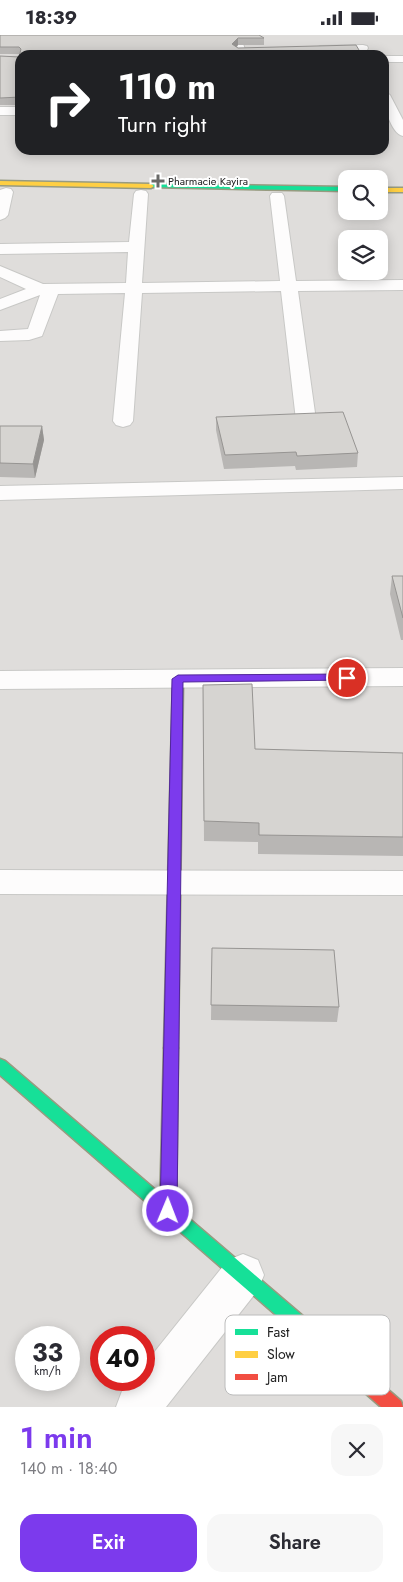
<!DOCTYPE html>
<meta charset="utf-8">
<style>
body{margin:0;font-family:Jost,sans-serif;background:#f7f7f7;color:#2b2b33;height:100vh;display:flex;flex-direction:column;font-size:19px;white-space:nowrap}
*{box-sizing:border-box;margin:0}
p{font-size:16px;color:#7c7c81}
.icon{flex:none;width:28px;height:28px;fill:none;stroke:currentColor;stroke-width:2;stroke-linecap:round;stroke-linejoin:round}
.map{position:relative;height:1372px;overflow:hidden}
.side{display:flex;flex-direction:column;background:#fff;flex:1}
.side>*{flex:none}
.banner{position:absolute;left:15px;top:15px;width:374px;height:105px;border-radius:15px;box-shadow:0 2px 12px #0003;background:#202124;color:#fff;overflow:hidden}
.fabs{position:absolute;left:338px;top:135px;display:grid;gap:10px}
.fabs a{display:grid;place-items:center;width:50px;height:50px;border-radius:10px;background:#fff;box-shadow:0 2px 12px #0003;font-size:25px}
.speed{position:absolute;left:15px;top:1291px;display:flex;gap:10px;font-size:25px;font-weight:700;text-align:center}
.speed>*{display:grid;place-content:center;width:65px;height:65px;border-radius:50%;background:#fff;box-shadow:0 2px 12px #0003;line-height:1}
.speed small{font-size:12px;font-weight:400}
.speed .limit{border:8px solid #d22;background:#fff;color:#111}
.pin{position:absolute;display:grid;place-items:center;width:42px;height:42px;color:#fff;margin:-21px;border:2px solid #fff;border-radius:50%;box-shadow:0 1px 5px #0007}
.me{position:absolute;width:55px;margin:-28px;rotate:1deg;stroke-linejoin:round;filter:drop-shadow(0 0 4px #0008)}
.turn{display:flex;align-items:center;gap:18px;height:105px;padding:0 20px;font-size:22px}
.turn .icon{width:65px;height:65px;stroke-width:2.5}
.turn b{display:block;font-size:35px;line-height:42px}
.round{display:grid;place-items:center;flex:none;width:52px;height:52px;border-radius:15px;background:#f7f7f7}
.headline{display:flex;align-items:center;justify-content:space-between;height:85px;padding:0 20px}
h1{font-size:30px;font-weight:600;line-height:38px;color:#7c3aed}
.button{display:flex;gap:10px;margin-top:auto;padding:10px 20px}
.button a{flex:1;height:58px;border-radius:15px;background:#7c3aed;color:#fff;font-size:20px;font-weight:600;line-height:58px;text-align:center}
.button a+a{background:#f7f7f7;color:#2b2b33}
.status{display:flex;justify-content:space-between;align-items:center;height:35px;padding:0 25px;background:#fff;direction:ltr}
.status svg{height:14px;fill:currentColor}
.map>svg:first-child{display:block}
.residential{fill:#dfdddb;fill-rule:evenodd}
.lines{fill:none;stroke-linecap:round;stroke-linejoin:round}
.street-casing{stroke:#c8c8c6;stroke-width:2}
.fast-casing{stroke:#979b80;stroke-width:3}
.slow-casing{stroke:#979b80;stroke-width:3}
.jam-casing{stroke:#979b80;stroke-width:3}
.street{fill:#fdfcfc;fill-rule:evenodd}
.fast{fill:#16e098;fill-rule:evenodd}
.slow{fill:#ffcf43;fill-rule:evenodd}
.jam{fill:#f24e42;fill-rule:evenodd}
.wall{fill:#b8b6b4}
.shaded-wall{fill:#969492}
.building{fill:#d6d4d1;stroke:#969492}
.route{fill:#7c3aed;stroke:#51269a}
.poi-dot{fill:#696967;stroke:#fff;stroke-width:2}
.labels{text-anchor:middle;stroke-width:4;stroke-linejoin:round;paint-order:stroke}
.far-poi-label{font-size:11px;fill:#212121;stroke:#fff;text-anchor:start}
.key{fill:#fff;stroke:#bcbcbc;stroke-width:1}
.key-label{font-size:14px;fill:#212121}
</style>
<div class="status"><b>18:39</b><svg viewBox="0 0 49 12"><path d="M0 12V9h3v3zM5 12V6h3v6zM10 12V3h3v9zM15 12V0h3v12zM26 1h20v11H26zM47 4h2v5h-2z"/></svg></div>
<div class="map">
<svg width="403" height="1372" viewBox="0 0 403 1372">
<rect width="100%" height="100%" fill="#f0eeea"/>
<path class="residential" d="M 0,0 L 403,0 L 403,1372 L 0,1372 ZM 20,20 L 384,20 L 384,115 L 20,115 ZM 346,144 L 379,144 L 379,176 L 346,176 ZM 346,204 L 379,204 L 379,236 L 346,236 ZM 26,1302 L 69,1302 L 69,1345 L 26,1345 ZM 101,1302 L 144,1302 L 144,1345 L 101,1345 Z"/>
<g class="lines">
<defs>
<path id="street" d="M 230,0 L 240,0 L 247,20 L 235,20 Z
M 363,10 L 367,11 L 368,13 L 367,15 L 320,17 L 315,14 L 320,11 Z
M 384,21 L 403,21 L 403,27 L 384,27 Z
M 384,56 L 390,60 L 403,85 L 403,101 C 390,98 383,68 384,56 Z
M 0,72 L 20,72 L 20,80 L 0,80 Z
M 6,153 L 11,154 L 13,157 L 8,180 L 5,183 L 0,185 L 0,155 Z
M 141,155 L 146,156 L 148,159 L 142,248 L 280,246 L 270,161 L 272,158 L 282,158 L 284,161 L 296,246 L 403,245 L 403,255 L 298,256 L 316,385 L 313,389 L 306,391 L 299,389 L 296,385 L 281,256 L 142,258 L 133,386 L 130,390 L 123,392 L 116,390 L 113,386 L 125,258 L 58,259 L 42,301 L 29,305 L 0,306 L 0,296 L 28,294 L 40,260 L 0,275 L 0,264 L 26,254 L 0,242 L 0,231 L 43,249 L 126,248 L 128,217 L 0,219 L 0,209 L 129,207 L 134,159 L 136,156 Z
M 403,442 L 403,454 L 0,465 L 0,451 Z
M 403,633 L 403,651 L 0,654 L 0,636 Z
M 0,835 L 403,836 L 403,860 L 0,859 Z
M 243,1219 L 258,1225 L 264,1240 L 258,1255 L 166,1372 L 116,1372 L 122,1356 L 131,1345 L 144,1345 L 144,1330 L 228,1225 Z"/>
<path id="fast" d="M 151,149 L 346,152 L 346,156 L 149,152 L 148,151 Z
M 178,640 L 183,644 L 178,1013 L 176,1018 L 171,1019 L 166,1018 L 164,1013 L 173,644 Z
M 0,1024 L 5,1026 L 311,1288 L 314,1294 L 311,1300 L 305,1303 L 299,1300 L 0,1040 Z"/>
<path id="slow" d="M 0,146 L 151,149 L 154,151 L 151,153 L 0,150 Z
M 379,153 L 403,153 L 403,157 L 379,157 Z
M 171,1007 L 176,1008 L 178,1013 L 176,1176 L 174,1182 L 168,1184 L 162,1182 L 160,1176 L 164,1013 L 166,1008 Z"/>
<path id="jam" d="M 305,1285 L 311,1288 L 401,1366 L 403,1372 L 381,1372 L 299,1300 L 296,1294 L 299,1288 Z"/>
</defs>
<use href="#street" class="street-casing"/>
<use href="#fast" class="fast-casing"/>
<use href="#slow" class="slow-casing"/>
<use href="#jam" class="jam-casing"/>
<use href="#street" class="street"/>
<use href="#fast" class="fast"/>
<use href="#slow" class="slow"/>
<use href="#jam" class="jam"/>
</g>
<path class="wall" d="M 0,0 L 264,3 L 264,10 L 238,10 L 237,12 L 20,20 L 20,70 L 0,70 L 0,21 L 19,22 L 20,19 L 0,19 Z
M 216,382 L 358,418 L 357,432 L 296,435 L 295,431 L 224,434 L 216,395 Z
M 0,391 L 42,391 L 44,405 L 35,443 L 0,442 Z
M 392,541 L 403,541 L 403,605 L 401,605 L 390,559 Z
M 203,650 L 255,714 L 403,718 L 403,821 L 258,819 L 258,807 L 204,806 Z
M 212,913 L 339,972 L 337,987 L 211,985 Z"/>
<path class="shaded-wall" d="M 238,3 L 238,10 L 232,16 L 232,9 Z
M 42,391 L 44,405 L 35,443 L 33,429 Z"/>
<path class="building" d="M 0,0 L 259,0 L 264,3 L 238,3 L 232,9 L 238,13 L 356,10 L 362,20 L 20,20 L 20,62 L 0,63 L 0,21 L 19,22 L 21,14 L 19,12 L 0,12 Z
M 343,377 L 358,418 L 297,421 L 296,417 L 225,420 L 216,382 Z
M 0,391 L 42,391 L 33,429 L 0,428 Z
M 392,541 L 403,541 L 403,583 Z
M 252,649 L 255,714 L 403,718 L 403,802 L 259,800 L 259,788 L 204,786 L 203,650 Z
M 212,913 L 334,915 L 339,972 L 211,970 Z"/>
<path class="route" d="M 347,639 L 350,640 L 352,643 L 350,645 L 183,647 L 177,1176 L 174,1181 L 168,1184 L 163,1181 L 160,1176 L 172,644 L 178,640 Z"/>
<path class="poi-dot" d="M155.5 138.5h5v5h5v5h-5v5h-5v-5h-5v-5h5z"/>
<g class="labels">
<g class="far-poi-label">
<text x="168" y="150">Pharmacie Kayira</text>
</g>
</g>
<rect x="225" y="1280" width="165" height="80" rx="8" class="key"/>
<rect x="235" y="1294" width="23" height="6" fill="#16e098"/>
<rect x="235" y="1316" width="23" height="7" fill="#ffcf43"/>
<rect x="235" y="1339" width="23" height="6" fill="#f24e42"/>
<g class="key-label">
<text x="267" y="1302">Fast</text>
<text x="267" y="1324">Slow</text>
<text x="267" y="1347">Jam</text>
</g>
</svg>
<div class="fabs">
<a><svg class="icon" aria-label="search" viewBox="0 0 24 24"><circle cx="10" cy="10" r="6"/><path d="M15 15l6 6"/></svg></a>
<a><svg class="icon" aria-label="layers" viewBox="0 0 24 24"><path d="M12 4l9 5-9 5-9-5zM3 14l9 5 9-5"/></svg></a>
</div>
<div class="speed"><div>33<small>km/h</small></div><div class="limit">40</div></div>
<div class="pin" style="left:347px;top:643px;background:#d93025"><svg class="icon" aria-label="arrive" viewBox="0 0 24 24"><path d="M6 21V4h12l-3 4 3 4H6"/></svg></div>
<svg class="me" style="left:168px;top:1176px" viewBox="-20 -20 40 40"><circle r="17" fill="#7c3aed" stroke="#fff" stroke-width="3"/><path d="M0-11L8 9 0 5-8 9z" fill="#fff"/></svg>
<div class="banner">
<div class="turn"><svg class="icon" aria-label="right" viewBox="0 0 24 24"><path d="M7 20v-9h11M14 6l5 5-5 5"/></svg><div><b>110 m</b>Turn right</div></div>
</div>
</div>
<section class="side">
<div class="headline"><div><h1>1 min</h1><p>140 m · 18:40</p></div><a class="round"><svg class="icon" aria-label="close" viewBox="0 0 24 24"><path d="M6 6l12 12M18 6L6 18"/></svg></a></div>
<div class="button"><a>Exit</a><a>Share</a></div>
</section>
